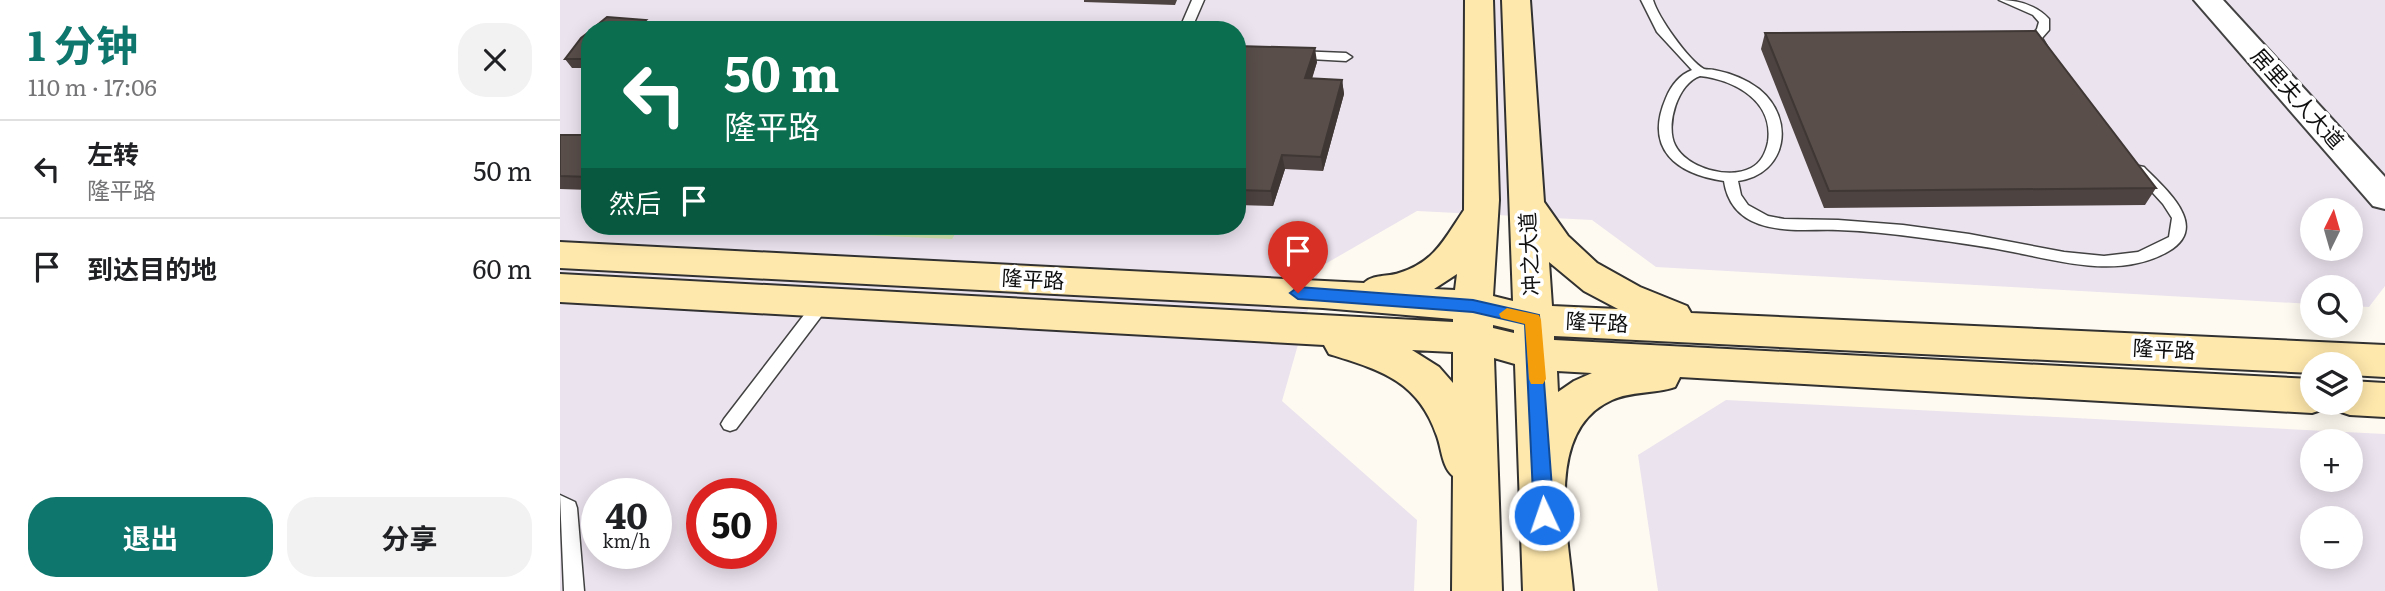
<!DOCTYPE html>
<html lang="zh">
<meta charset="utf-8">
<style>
body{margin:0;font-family:Literata,"Noto Sans SC",serif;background:#f2f2f2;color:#202124;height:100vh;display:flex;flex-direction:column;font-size:26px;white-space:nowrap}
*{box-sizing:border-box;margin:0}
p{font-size:23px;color:#757577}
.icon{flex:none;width:38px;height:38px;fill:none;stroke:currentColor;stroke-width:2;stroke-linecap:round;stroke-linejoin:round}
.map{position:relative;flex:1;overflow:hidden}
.sheet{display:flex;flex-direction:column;background:#fff;width:560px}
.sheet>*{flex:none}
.guide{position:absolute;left:21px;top:21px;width:665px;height:214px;border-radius:28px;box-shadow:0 4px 18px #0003;background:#0b6e4f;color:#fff;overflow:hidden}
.needle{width:46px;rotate:5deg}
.tools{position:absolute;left:1740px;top:198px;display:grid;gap:14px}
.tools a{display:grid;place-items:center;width:63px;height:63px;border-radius:50%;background:#fff;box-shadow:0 4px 18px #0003;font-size:35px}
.speed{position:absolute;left:21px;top:478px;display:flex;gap:14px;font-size:35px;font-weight:700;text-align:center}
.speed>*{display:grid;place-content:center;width:91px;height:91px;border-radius:50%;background:#fff;box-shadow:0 4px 18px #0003;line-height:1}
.speed small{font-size:18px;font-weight:400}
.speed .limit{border:10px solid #d22;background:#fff;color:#111}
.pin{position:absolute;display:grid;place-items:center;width:60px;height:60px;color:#fff;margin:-72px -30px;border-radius:50% 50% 50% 0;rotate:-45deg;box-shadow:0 0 7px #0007}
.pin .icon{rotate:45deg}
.me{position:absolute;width:77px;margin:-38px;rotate:357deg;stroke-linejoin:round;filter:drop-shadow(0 0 5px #0008)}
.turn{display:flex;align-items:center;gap:24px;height:147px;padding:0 28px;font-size:32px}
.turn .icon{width:91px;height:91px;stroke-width:2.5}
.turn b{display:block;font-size:49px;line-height:60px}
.then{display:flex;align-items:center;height:66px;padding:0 28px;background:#0003;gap:14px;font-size:26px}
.round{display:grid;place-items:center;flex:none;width:74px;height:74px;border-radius:28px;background:#f2f2f2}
.headline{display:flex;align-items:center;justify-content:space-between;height:119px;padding:0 28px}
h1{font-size:42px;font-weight:700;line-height:52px;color:#0f766e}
.cta{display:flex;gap:14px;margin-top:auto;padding:14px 28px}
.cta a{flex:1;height:80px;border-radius:28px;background:#0f766e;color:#fff;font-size:28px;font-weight:700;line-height:80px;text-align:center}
.cta a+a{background:#f2f2f2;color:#202124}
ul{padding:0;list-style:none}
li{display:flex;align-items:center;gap:21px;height:98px;padding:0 28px;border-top:2px solid #e0e0e0}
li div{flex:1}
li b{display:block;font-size:26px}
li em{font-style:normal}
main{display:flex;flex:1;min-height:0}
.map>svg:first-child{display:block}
.industrial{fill:#ebe3ee;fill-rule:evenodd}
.green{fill:#dceeb6}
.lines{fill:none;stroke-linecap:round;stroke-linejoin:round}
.service-casing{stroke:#424242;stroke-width:3}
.tertiary-casing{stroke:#424242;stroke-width:4}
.secondary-casing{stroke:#313131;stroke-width:4}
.service{fill:#fff;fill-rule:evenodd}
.tertiary{fill:#fff;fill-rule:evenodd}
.secondary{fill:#ffe8ac;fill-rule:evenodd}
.wall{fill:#4d4340}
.shaded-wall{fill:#3e3734}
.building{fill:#594e4a;stroke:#3e3734;stroke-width:2}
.route{fill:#1a73e8;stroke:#114b97;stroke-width:2}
.slow{fill:#f59e0b}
.labels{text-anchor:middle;stroke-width:7;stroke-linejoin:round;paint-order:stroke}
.street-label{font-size:21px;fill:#0f0f0f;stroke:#fff}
</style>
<main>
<section class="sheet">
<div class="headline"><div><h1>1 分钟</h1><p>110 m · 17:06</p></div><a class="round"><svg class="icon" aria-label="close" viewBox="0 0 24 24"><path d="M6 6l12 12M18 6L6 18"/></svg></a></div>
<ul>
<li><svg class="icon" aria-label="left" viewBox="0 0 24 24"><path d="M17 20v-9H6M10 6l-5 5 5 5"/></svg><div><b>左转</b><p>隆平路</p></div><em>50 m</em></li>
<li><svg class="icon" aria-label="arrive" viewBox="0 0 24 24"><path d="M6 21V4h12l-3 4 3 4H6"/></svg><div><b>到达目的地</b></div><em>60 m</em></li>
</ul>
<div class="cta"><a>退出</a><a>分享</a></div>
</section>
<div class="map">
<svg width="1825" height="591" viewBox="0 0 1825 591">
<rect width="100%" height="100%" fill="#fffaf1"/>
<path class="industrial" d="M 0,0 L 1825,0 L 1825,286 L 1809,307 L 1790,306 L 1790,287 L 1752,287 L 1752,304 L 1096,267 L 1032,220 L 857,211 L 760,267 L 722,401 L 857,520 L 854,591 L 0,591 ZM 30,30 L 677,30 L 677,226 L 30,226 ZM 1752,210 L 1790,210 L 1790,248 L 1752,248 ZM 37,494 L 96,494 L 96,553 L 37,553 ZM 142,494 L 201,494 L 201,553 L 142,553 Z
M 1166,400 L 1825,434 L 1825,591 L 1098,591 L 1078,455 ZM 1752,441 L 1790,441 L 1790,480 L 1752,480 ZM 1752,518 L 1790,518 L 1790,556 L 1752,556 Z"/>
<path class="green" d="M 263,226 L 400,226 L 392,239 L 258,233 Z"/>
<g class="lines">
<defs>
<path id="service" d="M 632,0 L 644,0 L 631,30 L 619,30 Z
M 1081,0 L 1093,0 C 1098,17 1128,60 1144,69 C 1147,70 1151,69 1154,70 C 1170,73 1186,79 1199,89 C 1236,119 1227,174 1178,181 L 1181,195 L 1188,205 L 1208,216 L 1224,219 L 1278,220 L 1343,225 L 1409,234 L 1504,252 L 1544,256 L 1578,252 L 1609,237 L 1612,218 L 1603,204 L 1572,170 L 1579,166 L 1584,167 C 1604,188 1651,226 1609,251 C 1561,279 1504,262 1453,252 C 1423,246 1393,242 1363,238 C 1335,234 1307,231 1278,230 C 1252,229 1225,233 1199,224 C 1179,217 1167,202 1164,181 C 1116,174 1084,149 1106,98 C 1111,86 1119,75 1132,70 L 1097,32 ZM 1140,76 C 1175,80 1214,101 1208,142 C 1206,152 1201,163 1191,168 C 1169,180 1126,168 1115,145 C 1105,125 1118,83 1140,76 Z
M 1439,0 C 1458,0 1476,5 1489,19 L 1489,30 L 1482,38 L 1490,52 L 1488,55 L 1480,55 L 1472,45 L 1470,37 L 1477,29 L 1479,22 L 1473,15 Z
M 736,51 L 786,53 L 792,57 L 786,61 L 732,58 L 732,52 Z
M 263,296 L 271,302 L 269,306 L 176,429 L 170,431 L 164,429 L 161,424 L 164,419 L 257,298 Z
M 0,495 L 15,502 L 17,508 L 24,591 L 4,591 Z"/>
<path id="tertiary" d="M 1634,0 L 1663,0 L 1825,177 L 1825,209 L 1813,206 Z"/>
<path id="secondary" d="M 905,0 L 933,0 L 939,200 L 933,296 L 953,301 L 942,0 L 970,0 L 984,202 L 1008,236 L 1037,263 L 1080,287 L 1127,306 L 1131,313 L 1825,345 L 1825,377 L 1790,375 L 1790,364 L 1752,364 L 1752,373 L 994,336 L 994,340 L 1752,379 L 1752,402 L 1770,402 L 1767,408 L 1752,413 L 1120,377 L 1115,387 C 1095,394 1070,391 1052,400 C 984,430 1008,532 1013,591 L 963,591 L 955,364 L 934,358 L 942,591 L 892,591 L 893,476 C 882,467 882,450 877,436 C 858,380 820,370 769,354 L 764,345 L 0,302 L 0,274 L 893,322 L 893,319 L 763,308 L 0,268 L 0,242 L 804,283 C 813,274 828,277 839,273 C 875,262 885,238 904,210 ZM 989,262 L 1024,291 L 1058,309 L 992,306 ZM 897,274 L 895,290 L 874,289 ZM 933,325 L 954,330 L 954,333 L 933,328 ZM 852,350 L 893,352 L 893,383 L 879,367 ZM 997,371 L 1032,373 L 1014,381 L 998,392 Z
M 1790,381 L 1825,383 L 1825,417 L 1790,415 L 1775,410 L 1771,402 L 1790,402 Z"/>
</defs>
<use href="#service" class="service-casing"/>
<use href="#tertiary" class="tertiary-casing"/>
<use href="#secondary" class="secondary-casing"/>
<use href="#service" class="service"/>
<use href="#tertiary" class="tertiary"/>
<use href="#secondary" class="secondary"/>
</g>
<path class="wall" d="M 524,0 L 617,0 L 615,5 L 524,2 Z
M 30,31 L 30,68 L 12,68 L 5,59 Z
M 1205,33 L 1596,188 L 1585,205 L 1264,208 L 1201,49 Z
M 677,46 L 757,62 L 752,79 L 782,80 L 784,94 L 763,171 L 725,169 L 713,206 L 677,205 Z
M 0,135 L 30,135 L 30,190 L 0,189 Z"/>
<path class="shaded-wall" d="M 86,20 L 92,29 L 91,30 L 74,30 Z
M 755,48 L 757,62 L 747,93 L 745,78 Z
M 782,80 L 784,94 L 763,171 L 761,157 Z
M 722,155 L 725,169 L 713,206 L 711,191 Z"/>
<path class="building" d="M 47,17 L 86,20 L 74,30 L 31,30 Z
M 30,31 L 30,59 L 5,59 L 21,38 Z
M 1476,31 L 1596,188 L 1269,191 L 1205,33 Z
M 677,46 L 755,48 L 745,78 L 782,80 L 761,157 L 722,155 L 711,191 L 677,190 Z
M 0,135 L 30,135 L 30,177 L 0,176 Z"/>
<path class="route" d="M 738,287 L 913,300 L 979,315 L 994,515 L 991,521 L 984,523 L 977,521 L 974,515 L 965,324 L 913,312 L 738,299 L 730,293 Z"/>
<path class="slow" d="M 947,308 L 979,315 L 981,320 L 986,379 L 983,384 L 971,384 L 969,379 L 965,324 L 941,318 L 939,314 Z"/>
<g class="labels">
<g class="street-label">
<text transform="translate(1737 99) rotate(48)" y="7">居里夫人大道</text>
<text transform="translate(970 254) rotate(-93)" y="7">冲之大道</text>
<text transform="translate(473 280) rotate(3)" y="7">隆平路</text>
<text transform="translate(1037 323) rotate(3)" y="7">隆平路</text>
<text transform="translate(1604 350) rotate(3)" y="7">隆平路</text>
</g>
</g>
</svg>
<div class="tools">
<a><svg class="needle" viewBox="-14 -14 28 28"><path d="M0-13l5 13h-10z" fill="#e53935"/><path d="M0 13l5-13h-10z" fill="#757577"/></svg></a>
<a><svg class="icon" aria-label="search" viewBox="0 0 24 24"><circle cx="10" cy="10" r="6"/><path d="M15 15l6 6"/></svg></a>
<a><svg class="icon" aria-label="layers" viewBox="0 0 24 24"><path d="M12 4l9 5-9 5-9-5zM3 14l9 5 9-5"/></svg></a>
<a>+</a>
<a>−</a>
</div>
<div class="speed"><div>40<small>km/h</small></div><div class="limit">50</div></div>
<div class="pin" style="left:738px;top:293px;background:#d93025"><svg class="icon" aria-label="arrive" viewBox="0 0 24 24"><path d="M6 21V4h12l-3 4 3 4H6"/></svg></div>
<svg class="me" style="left:984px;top:515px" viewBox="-20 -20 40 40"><circle r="17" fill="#1a73e8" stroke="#fff" stroke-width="3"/><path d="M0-11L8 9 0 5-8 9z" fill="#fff"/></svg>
<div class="guide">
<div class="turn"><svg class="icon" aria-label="left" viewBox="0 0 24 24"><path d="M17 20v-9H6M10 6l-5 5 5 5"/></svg><div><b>50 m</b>隆平路</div></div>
<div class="then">然后<svg class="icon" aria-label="arrive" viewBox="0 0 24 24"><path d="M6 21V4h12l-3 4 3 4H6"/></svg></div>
</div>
</div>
</main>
